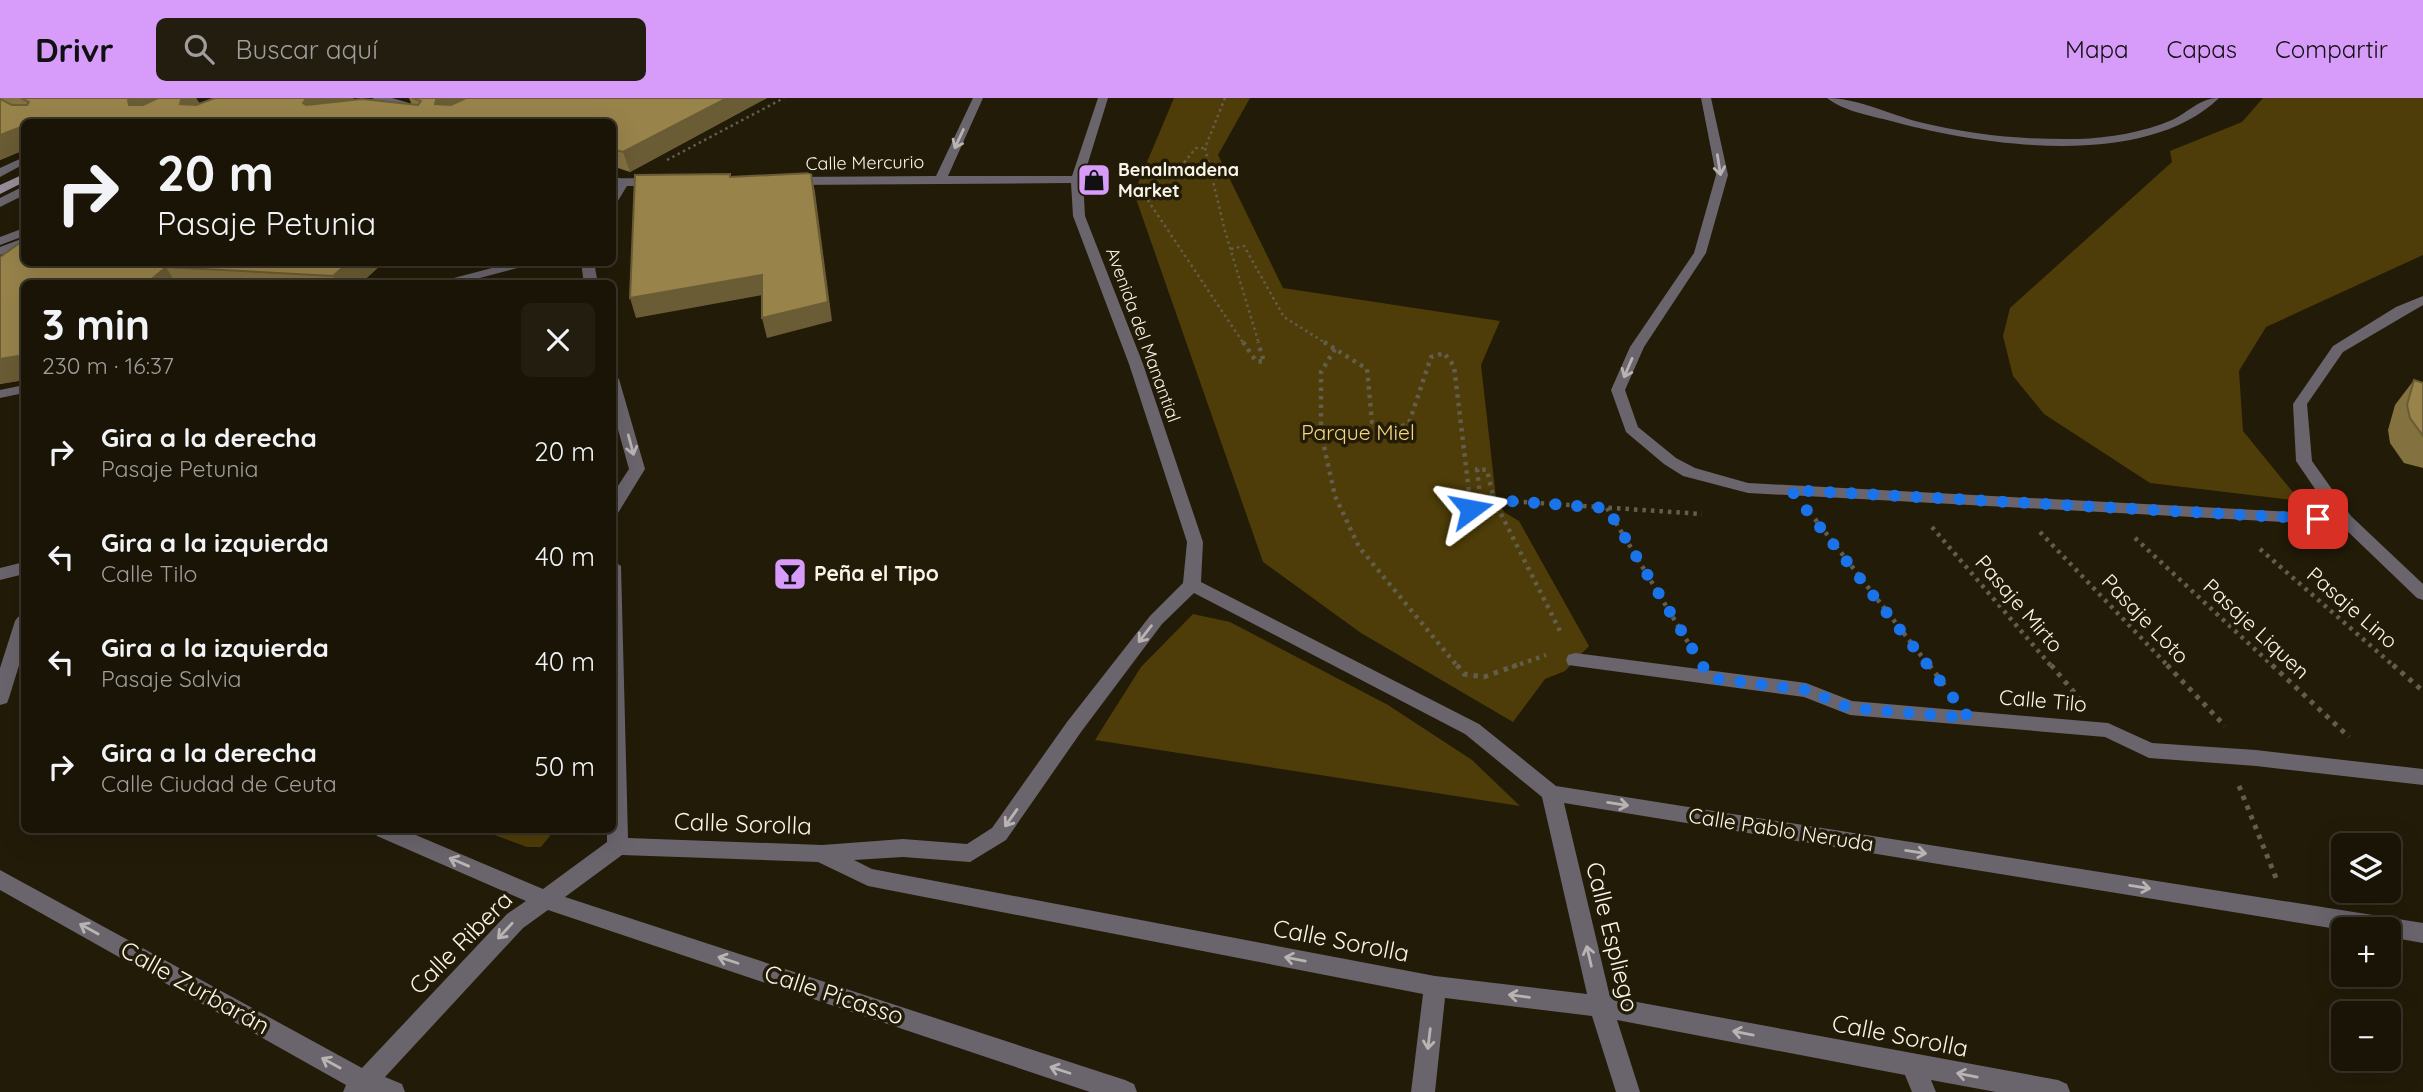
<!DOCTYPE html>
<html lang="es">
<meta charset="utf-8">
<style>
body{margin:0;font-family:Quicksand,sans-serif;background:#231d10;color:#f1f3f6;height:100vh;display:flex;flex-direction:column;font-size:26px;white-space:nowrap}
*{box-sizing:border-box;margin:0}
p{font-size:23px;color:#9f9e9b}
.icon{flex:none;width:38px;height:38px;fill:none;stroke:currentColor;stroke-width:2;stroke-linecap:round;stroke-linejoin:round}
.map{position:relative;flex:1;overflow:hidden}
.panel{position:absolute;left:21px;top:182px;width:595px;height:553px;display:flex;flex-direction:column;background:#1a1406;border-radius:10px;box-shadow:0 7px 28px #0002,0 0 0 2px #383328}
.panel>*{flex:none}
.top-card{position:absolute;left:21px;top:21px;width:595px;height:147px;border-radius:10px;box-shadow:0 7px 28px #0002,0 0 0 2px #383328;background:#1a1406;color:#f1f3f6;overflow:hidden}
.fabs{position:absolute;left:2331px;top:735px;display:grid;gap:14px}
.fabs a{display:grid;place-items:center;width:70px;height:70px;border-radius:10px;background:#1a1406;box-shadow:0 7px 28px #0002,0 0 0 2px #383328;font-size:35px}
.pin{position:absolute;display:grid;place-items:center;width:60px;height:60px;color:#fff;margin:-30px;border-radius:14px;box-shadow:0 4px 10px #0006}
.me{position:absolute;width:77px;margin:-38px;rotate:77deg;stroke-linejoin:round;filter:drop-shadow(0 0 5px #0008)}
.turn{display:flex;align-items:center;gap:24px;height:147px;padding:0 21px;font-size:32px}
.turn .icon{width:91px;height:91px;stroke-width:2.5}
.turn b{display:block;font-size:49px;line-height:60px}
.round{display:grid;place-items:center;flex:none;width:74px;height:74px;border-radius:10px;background:#231d10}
.overview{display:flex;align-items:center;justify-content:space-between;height:119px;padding:0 21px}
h1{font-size:42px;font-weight:700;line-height:52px}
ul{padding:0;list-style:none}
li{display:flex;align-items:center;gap:21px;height:105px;padding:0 21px}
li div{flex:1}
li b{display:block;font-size:26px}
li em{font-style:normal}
header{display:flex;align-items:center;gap:42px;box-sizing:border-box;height:98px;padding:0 35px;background:#d79bf9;color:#111}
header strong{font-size:33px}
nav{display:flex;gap:38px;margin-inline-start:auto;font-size:24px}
.search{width:490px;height:63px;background:#231d10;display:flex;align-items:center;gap:18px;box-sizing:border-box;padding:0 24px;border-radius:10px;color:#9f9e9b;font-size:26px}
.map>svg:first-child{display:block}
.green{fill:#4e3d08}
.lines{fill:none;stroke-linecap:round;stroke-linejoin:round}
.path-far2{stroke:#635d4c;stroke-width:2.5;stroke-dasharray:2.5 3.5;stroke-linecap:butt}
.path-far1{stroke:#635d4c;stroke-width:4.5;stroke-dasharray:3.5 5;stroke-linecap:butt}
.path{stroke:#635d4c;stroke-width:5;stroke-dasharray:4.5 6;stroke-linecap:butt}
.lane{fill:#6a646d;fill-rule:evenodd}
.street{fill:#6a646d;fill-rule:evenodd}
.secondary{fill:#978e9c;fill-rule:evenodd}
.wall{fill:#837140}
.shaded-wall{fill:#6a5c34}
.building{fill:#98834b;stroke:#6a5c34;stroke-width:2}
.oneway{stroke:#b9b4b1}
.route{stroke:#1a73e8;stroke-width:12;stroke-dasharray:0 21.6}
.labels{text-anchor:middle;stroke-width:7;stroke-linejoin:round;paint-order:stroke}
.far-street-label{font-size:18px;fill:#f9f5e9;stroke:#221b08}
.far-poi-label{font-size:18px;font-weight:bold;fill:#f9f5e9;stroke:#221b08;text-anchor:start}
.park-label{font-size:21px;fill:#f5d681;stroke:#221b08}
.poi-label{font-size:21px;font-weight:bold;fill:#f9f5e9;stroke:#221b08;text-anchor:start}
.street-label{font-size:21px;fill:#f9f5e9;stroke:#221b08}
.near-street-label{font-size:24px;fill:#f9f5e9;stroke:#221b08}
</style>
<header>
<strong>Drivr</strong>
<div class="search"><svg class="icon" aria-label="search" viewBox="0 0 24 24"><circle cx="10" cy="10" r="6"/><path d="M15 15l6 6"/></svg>Buscar aquí</div>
<nav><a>Mapa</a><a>Capas</a><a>Compartir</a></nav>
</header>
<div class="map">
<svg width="2423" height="994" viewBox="0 0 2423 994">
<rect width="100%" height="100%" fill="#221b08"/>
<path class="green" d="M 1174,0 L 1250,0 L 1218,57 L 1283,190 L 1500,223 L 1481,267 L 1496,400 L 1504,414 L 1519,423 L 1589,548 L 1565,573 L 1545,581 L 1513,624 L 1361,535 L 1263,464 L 1134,95 Z
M 2263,0 L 2423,0 L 2423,157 L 2266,229 L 2239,273 L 2243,333 L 2300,403 L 2150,385 L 2044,316 L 2013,278 L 2003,238 L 2010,210 L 2172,64 L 2170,53 L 2242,24 Z
M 1193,516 L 1230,524 L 1388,607 L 1472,662 L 1520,708 L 1095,642 L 1141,569 Z
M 481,732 L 554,732 L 554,733 L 541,749 L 527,749 Z"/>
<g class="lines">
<path class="path-far2" d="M 1225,0 L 1205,50 L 1225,133 L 1259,246
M 667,62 L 784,0
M 1126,80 L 1148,78 L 1159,68 L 1178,72 L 1196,50 L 1205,50
M 1141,92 L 1244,246
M 1231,151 L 1244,148 L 1284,219 L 1327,246"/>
<path class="path-far1" d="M 1243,244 L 1256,263 L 1264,264 L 1258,244
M 1324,244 L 1367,271 L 1372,324 L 1394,332 L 1409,325 L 1431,259 L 1444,255 L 1454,268 L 1471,411 L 1494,402 L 1702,416
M 1335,251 L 1321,274 L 1321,335 L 1335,398 L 1359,449 L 1458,569
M 1470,399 L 1480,398 L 1477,371 L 1487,372 L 1494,402 L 1562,537
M 1607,410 L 1689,546
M 1815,421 L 1930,569
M 1932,429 L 2052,569
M 2040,434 L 2169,569
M 2135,440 L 2274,569
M 2260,451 L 2395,569
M 1512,569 L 1546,557"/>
<path class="path" d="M 1457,567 L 1464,576 L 1484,579 L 1517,567
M 1929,567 L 1945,588
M 2051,567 L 2079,600
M 2167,567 L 2225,628
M 2272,567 L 2349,639
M 2393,567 L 2423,593
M 2239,688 L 2276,780"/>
<path class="lane" d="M 374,0 L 388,0 L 358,14 L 349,12 Z
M 24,130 L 24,138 L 0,147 L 0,139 Z"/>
<path class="street" d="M 376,0 L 392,0 L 426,10 L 450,0 L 464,0 L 427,17 Z
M 973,0 L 983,0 L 948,78 L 1072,78 L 1098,0 L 1108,0 L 1083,81 L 1085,118 L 1143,266 L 1203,444 L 1201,484 L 1479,626 L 1556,688 L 2423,825 L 2423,845 L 2389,839 L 2389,831 L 2343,832 L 1564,705 L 1610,899 L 2058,982 L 2067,986 L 2070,994 L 1996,994 L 1931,982 L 1936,994 L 1912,994 L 1905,977 L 1617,922 L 1640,994 L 1616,994 L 1592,918 L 1445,900 L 1435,994 L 1411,994 L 1423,896 L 868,788 L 818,764 L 622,757 L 565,799 L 1125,982 L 1134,986 L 1137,994 L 1090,994 L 548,812 L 523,830 L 385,979 L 402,986 L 405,994 L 343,994 L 346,987 L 0,792 L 0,772 L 362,970 L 507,816 L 526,803 L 377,738 L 374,732 L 404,732 L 543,791 L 607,744 L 607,732 L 612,732 L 612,462 L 621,468 L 628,740 L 822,747 L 903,741 L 967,746 L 992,730 L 1067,624 L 1150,518 L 1183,485 L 1187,444 L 1129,266 L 1073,118 L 1071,85 L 790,87 L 784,83 L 790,79 L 936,78 ZM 1194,495 L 1465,636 L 1542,699 L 1587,896 L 1435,878 L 872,771 L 854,762 L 903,759 L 970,764 L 1006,742 L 1081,634 L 1162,526 Z
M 1701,0 L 1711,0 L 1728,77 L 1706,155 L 1644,249 L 1625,292 L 1638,329 L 1676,360 L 1695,370 L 1748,385 L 2332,416 L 2296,363 L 2293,306 L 2333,248 L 2396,209 L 2423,198 L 2423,207 L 2343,254 L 2307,306 L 2312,363 L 2351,418 L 2423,486 L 2423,502 L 2417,500 L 2341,427 L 1748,395 L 1683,378 L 1664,366 L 1626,334 L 1611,292 L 1630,249 L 1694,155 L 1716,77 Z
M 1827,0 C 1857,0 1889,16 1919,24 C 1971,37 2025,42 2078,41 C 2109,40 2144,34 2172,22 C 2189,14 2200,0 2219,0 C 2145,72 1982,48 1891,23 C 1872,18 1843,13 1827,0 Z
M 24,59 L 24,66 L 0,79 L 0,70 Z
M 612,79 C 628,83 650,76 663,84 L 657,88 L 627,88 L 616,106 L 612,106 L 612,92 L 616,87 L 612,86 Z
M 20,90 L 24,90 L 24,97 L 0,109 L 0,100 Z
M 24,140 L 24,148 L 0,157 L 0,149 Z
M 515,164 L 540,164 L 457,186 L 431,186 Z
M 581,164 L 594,164 L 598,186 L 584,186 Z
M 612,277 L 619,281 L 645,371 L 618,415 L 612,416 L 612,397 L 629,371 L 612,310 Z
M 24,287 L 24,295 L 0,300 L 0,292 Z
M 24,464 L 24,476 L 0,482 L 0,470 Z
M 24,517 L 24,551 L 9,600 L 7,605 L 0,607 L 0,570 L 15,523 L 18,519 Z
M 1575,555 L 1806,585 L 1852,603 L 2108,625 L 2152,645 L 2256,652 L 2423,671 L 2423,687 L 2256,668 L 2149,660 L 2105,639 L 1850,617 L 1804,599 L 1568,567 L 1566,562 L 1568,557 Z"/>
<path class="secondary" d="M 24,76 L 24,84 L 0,96 L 0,87 Z"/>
</g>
<path class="wall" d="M 0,0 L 196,0 L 200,6 L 224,0 L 353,0 L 354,2 L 412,7 L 409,0 L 767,0 L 630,74 L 612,68 L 612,24 L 24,24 L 24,52 L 0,62 Z
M 0,159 L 24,164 L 384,164 L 360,186 L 24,186 L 24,282 L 0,286 Z
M 2414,282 L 2423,285 L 2423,370 L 2404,365 L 2390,345 L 2388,332 L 2395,307 Z"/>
<path class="shaded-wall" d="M 133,0 L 174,0 L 139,22 L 129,7 L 128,2 Z
M 187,0 L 196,0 L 205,16 L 180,6 L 181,2 Z
M 311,0 L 353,0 L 355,5 L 314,22 L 303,5 L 305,2 Z
M 441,0 L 489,0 L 444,22 L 435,6 L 436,2 Z
M 727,0 L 767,0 L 630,74 L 623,54 Z
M 18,30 L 24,41 L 24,52 L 0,62 L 0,37 Z
M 811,75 L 815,94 L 832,223 L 767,240 L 762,220 Z
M 187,164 L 222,164 L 214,172 L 187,167 Z
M 349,164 L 384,164 L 360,186 L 337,186 L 333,178 Z
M 166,169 L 176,186 L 146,186 Z
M 762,177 L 768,196 L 636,220 L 630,200 Z
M 24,257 L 24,282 L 0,286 L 0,261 Z"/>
<path class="building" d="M 21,0 L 133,0 L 128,2 L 129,7 L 143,7 L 158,0 L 187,0 L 181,2 L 180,6 L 196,7 L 215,0 L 311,0 L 305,2 L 303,5 L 306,7 L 362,1 L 418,7 L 421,3 L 412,0 L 441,0 L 436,2 L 435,6 L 451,7 L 466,0 L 727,0 L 623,54 L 612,51 L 612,24 L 24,24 L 24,33 L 18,30 L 0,37 L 0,1 L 12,7 L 27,7 L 29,4 Z
M 811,75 L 828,204 L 762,220 L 762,177 L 630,200 L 635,77 L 730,76 L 730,79 Z
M 24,142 L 24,164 L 187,164 L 187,167 L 206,167 L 209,164 L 349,164 L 333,178 L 166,169 L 146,186 L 24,186 L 24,257 L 0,261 L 0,159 Z
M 2414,282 L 2423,285 L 2423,338 L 2410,320 L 2407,307 Z"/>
<defs><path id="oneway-shaft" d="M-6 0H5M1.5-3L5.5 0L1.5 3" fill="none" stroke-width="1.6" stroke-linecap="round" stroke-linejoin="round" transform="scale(1.75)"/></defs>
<g class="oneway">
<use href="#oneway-shaft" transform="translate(959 41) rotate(115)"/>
<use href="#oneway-shaft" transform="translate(1719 67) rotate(81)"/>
<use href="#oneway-shaft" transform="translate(1628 270) rotate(113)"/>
<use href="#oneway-shaft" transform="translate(631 347) rotate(75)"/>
<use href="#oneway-shaft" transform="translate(1145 536) rotate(128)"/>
<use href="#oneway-shaft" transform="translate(1618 706) rotate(9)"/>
<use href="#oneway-shaft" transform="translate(1011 720) rotate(125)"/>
<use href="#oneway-shaft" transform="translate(1916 754) rotate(9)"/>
<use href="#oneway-shaft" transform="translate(459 764) rotate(-157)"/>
<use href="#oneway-shaft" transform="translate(2140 789) rotate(9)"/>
<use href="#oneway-shaft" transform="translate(89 831) rotate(-151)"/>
<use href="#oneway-shaft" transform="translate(505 833) rotate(133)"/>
<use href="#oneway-shaft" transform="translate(1589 858) rotate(-103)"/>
<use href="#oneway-shaft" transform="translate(1295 861) rotate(-169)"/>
<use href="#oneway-shaft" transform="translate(728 862) rotate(-162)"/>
<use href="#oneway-shaft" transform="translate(1519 898) rotate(-173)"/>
<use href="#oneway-shaft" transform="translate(1743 935) rotate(-169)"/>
<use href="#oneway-shaft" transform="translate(1429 941) rotate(97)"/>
<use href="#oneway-shaft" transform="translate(331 965) rotate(-151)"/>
<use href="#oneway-shaft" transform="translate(1060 972) rotate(-162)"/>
<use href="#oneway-shaft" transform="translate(1967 977) rotate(-169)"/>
</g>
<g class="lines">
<path class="route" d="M 1471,411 L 1494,402 L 1607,410 L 1710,580 L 1806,592 L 1850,610 L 1969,620 L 1791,392 L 2318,421"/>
</g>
<defs>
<symbol id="shop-square" viewBox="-11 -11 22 22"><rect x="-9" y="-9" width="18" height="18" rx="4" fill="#d79bf9" stroke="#221b08"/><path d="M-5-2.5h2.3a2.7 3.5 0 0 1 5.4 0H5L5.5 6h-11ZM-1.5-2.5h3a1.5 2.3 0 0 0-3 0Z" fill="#111"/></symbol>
<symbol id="bar-square" viewBox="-11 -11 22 22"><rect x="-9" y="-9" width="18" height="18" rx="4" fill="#d79bf9" stroke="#221b08"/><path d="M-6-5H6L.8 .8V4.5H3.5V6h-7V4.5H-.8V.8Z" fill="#111"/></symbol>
</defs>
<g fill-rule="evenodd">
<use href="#shop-square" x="1075" y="63" width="38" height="38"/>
<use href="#bar-square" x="771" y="457" width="38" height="38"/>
</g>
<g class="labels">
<g class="far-street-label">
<text transform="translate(865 65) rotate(-1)" y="6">Calle Mercurio</text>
<text transform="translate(1143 237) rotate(70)" y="6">Avenida del Manantial</text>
</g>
<g class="far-poi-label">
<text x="1118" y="78">Benalmadena<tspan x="1118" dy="21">Market</tspan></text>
</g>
<g class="park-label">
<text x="1358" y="342">Parque Miel</text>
</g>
<g class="poi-label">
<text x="814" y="483">Peña el Tipo</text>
</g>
<g class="street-label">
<text transform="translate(2019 506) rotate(49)" y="7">Pasaje Mirto</text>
<text transform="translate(2352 510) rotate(41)" y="7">Pasaje Lino</text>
<text transform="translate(2145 521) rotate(46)" y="7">Pasaje Loto</text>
<text transform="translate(2256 531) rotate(43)" y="7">Pasaje Liquen</text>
<text transform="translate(2043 603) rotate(5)" y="7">Calle Tilo</text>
<text transform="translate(1781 732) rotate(9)" y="7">Calle Pablo Neruda</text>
</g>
<g class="near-street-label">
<text transform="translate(743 726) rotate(2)" y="8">Calle Sorolla</text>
<text transform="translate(1612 839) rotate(76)" y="8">Calle Espliego</text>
<text transform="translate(1341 843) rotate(11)" y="8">Calle Sorolla</text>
<text transform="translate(461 845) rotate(-45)" y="8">Calle Ribera</text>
<text transform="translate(195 890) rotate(29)" y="8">Calle Zurbarán</text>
<text transform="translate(834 897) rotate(18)" y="8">Calle Picasso</text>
<text transform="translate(1900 938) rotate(11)" y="8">Calle Sorolla</text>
</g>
</g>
</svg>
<div class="fabs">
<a><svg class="icon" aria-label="layers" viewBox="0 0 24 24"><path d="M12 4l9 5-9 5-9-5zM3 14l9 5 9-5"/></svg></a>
<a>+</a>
<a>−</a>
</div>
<div class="pin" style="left:2318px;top:421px;background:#d93025"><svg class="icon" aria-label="arrive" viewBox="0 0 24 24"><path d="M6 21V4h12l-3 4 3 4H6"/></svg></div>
<svg class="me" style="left:1471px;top:411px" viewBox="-20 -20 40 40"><path d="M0-17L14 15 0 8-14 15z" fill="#1a73e8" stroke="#fff" stroke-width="4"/></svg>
<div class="top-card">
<div class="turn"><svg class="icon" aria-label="right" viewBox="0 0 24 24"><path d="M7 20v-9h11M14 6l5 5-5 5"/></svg><div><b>20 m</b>Pasaje Petunia</div></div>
</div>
<section class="panel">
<div class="overview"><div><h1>3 min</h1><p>230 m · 16:37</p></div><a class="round"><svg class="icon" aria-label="close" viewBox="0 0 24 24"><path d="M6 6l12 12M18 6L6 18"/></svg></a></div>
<ul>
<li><svg class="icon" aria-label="right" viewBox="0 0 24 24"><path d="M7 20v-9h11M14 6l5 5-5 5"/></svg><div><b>Gira a la derecha</b><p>Pasaje Petunia</p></div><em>20 m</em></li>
<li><svg class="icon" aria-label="left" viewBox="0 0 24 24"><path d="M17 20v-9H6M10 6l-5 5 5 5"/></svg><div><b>Gira a la izquierda</b><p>Calle Tilo</p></div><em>40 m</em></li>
<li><svg class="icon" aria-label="left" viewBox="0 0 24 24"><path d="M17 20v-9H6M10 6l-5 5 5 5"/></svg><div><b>Gira a la izquierda</b><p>Pasaje Salvia</p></div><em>40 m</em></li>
<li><svg class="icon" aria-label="right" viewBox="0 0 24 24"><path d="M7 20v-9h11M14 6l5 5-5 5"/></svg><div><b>Gira a la derecha</b><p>Calle Ciudad de Ceuta</p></div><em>50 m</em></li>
</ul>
</section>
</div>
